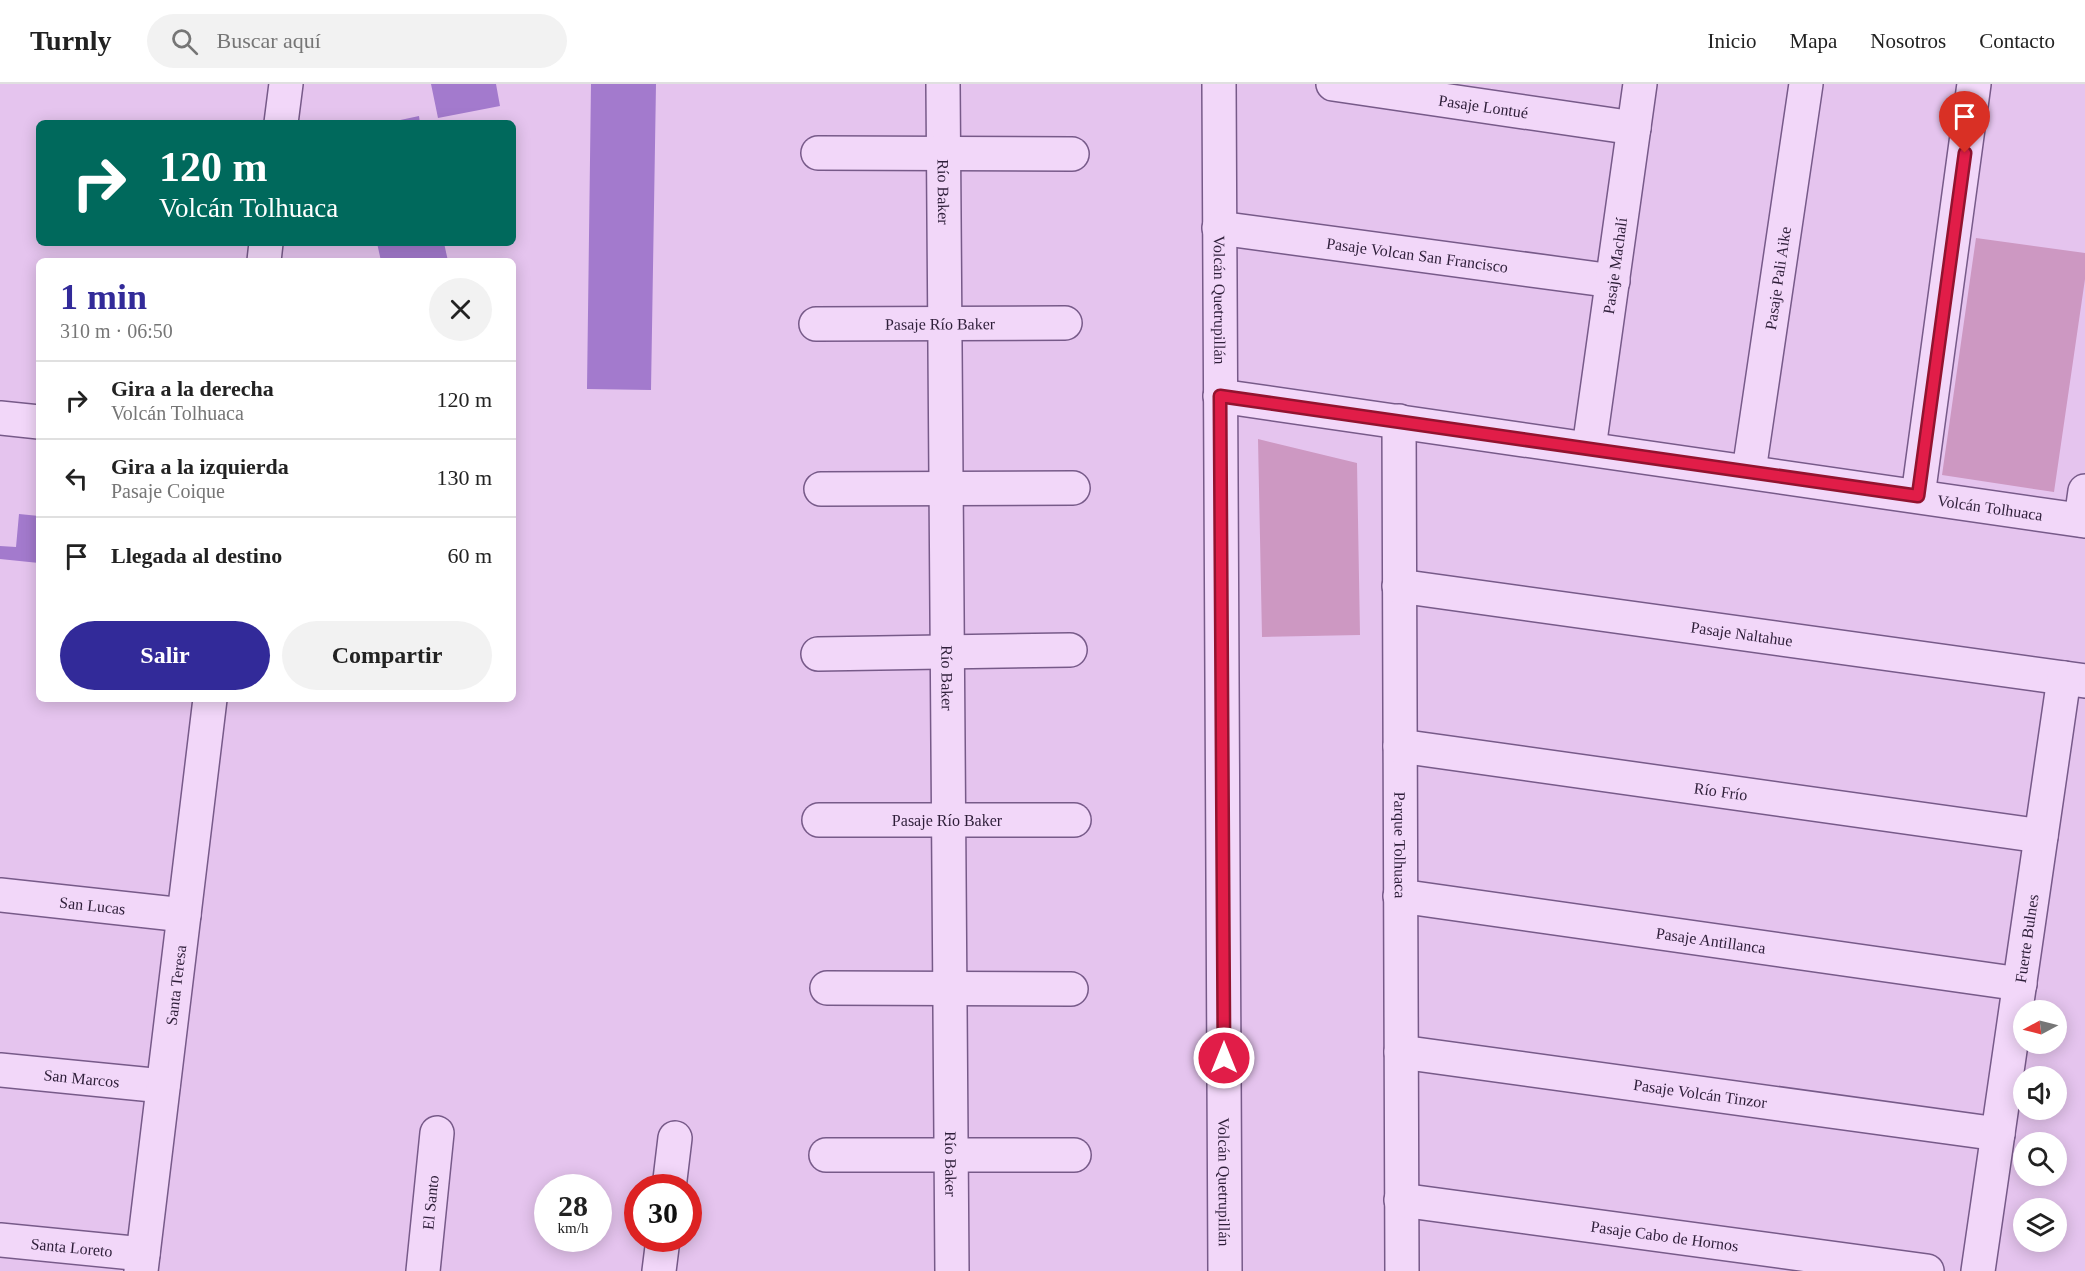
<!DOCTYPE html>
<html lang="es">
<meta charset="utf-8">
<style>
body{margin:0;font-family:"Times New Roman",serif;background:#f2f2f2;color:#222;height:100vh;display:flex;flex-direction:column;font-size:22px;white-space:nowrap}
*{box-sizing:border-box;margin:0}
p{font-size:20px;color:#767676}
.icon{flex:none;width:33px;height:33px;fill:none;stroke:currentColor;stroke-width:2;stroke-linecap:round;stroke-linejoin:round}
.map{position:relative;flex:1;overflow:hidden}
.panel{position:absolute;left:36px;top:174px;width:480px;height:444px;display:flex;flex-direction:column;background:#fff;border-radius:9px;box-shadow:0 3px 15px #0003}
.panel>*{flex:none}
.top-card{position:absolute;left:36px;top:36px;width:480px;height:126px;border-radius:9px;box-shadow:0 3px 15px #0003;background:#00695c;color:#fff;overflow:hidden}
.needle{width:39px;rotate:263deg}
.fabs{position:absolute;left:2013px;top:916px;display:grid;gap:12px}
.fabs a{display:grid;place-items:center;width:54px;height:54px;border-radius:50%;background:#fff;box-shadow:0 3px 15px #0003;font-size:30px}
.speed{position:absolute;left:534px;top:1090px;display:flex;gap:12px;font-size:30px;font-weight:700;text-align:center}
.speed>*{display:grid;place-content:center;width:78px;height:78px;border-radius:50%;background:#fff;box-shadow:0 3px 15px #0003;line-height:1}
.speed small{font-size:15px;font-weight:400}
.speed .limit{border:9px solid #d22;background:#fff;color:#111}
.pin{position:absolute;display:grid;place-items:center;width:51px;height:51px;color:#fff;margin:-62px -26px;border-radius:50% 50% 50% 0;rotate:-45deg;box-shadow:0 0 6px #0007}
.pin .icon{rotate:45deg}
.me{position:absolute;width:66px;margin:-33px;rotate:0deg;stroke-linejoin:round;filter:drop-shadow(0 0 4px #0008)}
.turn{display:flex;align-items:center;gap:21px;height:126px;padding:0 24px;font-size:27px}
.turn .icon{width:78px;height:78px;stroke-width:2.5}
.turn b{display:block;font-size:42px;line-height:51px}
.round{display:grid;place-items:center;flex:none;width:63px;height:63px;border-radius:32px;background:#f2f2f2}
.headline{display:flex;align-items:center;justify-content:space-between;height:102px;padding:0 24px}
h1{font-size:36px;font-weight:800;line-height:45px;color:#322a99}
.primary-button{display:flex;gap:12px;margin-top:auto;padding:12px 24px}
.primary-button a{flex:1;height:69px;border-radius:36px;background:#322a99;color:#fff;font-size:24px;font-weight:800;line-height:69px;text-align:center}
.primary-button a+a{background:#f2f2f2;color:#222}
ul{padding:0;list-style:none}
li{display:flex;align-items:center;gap:18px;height:78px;padding:0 24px;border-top:2px solid #e0e0e0}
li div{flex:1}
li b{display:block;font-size:22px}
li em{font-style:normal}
header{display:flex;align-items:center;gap:36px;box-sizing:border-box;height:84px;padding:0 30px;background:#fff;border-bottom:2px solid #e0e0e0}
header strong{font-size:28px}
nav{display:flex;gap:33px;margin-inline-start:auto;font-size:21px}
.search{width:420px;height:54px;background:#f2f2f2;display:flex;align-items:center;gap:15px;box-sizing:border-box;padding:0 21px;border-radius:33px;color:#767676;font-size:22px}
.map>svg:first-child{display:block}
.green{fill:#cd98c2}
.building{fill:#a37acd}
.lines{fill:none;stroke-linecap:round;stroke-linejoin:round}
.minor-casing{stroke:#775a89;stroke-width:36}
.tertiary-casing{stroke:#775a89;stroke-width:36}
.minor{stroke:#f2d7f9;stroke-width:33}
.tertiary{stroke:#f2d7f9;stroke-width:33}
.route-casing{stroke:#92132f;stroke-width:15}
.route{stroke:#e11d48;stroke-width:10}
.labels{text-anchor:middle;stroke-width:4.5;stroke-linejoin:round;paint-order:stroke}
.street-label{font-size:16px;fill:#2e1e39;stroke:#efd4f6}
</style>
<header>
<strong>Turnly</strong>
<div class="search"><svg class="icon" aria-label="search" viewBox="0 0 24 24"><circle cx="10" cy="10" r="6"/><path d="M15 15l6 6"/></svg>Buscar aquí</div>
<nav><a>Inicio</a><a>Mapa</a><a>Nosotros</a><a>Contacto</a></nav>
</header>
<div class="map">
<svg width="2085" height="1187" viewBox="0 0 2085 1187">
<rect width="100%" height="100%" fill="#e5c4ee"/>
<path class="green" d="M 1976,154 L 2085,169 L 2085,195 L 2054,408 L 1942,391 Z
M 1258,355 L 1357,379 L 1360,551 L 1262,553 Z"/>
<path class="building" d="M 431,0 L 496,0 L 500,22 L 438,34 Z
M 591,0 L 656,0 L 651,306 L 587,305 Z
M 419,32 L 420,39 L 391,39 L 391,38 Z
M 377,159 L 444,159 L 448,177 L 381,177 Z
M 19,430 L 39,432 L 39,479 L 0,475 L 0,462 L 16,463 Z"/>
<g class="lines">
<defs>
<g id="minor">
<path id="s1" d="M 943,0 L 952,1187"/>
<path id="s2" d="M 1219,0 L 1225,1187"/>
<path id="s3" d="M 1333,0 L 1634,44"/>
<path d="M 818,69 L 1072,70"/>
<path id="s4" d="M 1219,144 L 1613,197"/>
<path id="s5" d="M 816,240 L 1065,239"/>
<path id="s6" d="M 1220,312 L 2085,437"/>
<path d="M 0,334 L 39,338"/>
<path id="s7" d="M 1399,337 L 1402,1187"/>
<path id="s8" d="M 1589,364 L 1640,0"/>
<path id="s9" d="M 1749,387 L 1806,0"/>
<path d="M 821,405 L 1073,404"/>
<path d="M 1918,412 L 1974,0"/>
<path d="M 2081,436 L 2085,407"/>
<path id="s10" d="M 1399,502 L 2085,597"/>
<path d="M 818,570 L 1070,566"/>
<path id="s11" d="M 1400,662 L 2041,752"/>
<path id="s12" d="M 819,736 L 1074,736"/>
<path id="s13" d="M 0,811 L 184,831"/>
<path id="s14" d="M 1400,812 L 2020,900"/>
<path d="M 827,904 L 1071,905"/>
<path id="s15" d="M 1401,968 L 1998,1050"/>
<path id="s16" d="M 0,986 L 163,1002"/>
<path d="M 826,1071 L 1074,1071"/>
<path d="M 669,1104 L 675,1054"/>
<path id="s17" d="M 1401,1116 L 1927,1187"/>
<path id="s18" d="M 0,1156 L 143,1170"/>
<path id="s19" d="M 423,1187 L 437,1049"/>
<path d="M 659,1187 L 663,1155"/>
<path id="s20" d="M 1978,1187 L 2064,594"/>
</g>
<g id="tertiary">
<path d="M 281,39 L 286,0"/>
<path d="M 264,177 L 266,159"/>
<path id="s21" d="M 141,1187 L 210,615"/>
</g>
</defs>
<use href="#minor" class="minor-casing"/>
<use href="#tertiary" class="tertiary-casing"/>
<use href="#minor" class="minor"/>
<use href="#tertiary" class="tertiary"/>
</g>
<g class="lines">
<defs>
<path id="route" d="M 1224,974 L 1220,312 L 1918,412 L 1965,69"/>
</defs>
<use href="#route" class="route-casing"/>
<use href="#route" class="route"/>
</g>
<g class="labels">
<g class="street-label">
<text dy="6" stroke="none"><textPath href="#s3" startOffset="152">Pasaje Lontué</textPath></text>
<text dy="6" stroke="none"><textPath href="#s1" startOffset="108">Río Baker</textPath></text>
<text dy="6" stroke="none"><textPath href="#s4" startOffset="200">Pasaje Volcan San Francisco</textPath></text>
<text dy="6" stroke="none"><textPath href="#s8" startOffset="184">Pasaje Machalí</textPath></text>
<text dy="6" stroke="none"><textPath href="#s9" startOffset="195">Pasaje Pali Aike</textPath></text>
<text dy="6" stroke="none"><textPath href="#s2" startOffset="216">Volcán Quetrupillán</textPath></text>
<text dy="6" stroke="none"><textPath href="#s5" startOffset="124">Pasaje Río Baker</textPath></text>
<text dy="6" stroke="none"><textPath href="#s6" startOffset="778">Volcán Tolhuaca</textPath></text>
<text dy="6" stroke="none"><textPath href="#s10" startOffset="346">Pasaje Naltahue</textPath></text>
<text dy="6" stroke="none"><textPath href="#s1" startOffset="594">Río Baker</textPath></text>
<text dy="6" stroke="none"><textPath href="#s11" startOffset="324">Río Frío</textPath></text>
<text dy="6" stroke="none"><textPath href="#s12" startOffset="128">Pasaje Río Baker</textPath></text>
<text dy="6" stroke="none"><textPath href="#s7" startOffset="424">Parque Tolhuaca</textPath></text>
<text dy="6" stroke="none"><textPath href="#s13" startOffset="93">San Lucas</textPath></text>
<text dy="6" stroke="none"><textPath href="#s20" startOffset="336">Fuerte Bulnes</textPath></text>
<text dy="6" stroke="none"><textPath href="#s14" startOffset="314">Pasaje Antillanca</textPath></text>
<text dy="6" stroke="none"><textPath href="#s21" startOffset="288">Santa Teresa</textPath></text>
<text dy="6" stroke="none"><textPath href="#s16" startOffset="82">San Marcos</textPath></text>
<text dy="6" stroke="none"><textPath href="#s15" startOffset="302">Pasaje Volcán Tinzor</textPath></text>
<text dy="6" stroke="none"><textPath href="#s1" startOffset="1080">Río Baker</textPath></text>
<text dy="6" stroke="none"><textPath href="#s2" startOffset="1098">Volcán Quetrupillán</textPath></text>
<text dy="6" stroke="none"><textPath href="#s19" startOffset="69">El Santo</textPath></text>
<text dy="6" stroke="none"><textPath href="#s17" startOffset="266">Pasaje Cabo de Hornos</textPath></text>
<text dy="6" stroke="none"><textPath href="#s18" startOffset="72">Santa Loreto</textPath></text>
</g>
</g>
</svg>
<div class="fabs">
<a><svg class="needle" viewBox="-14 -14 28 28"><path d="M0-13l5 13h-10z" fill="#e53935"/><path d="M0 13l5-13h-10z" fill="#767676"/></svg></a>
<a><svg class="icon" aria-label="sound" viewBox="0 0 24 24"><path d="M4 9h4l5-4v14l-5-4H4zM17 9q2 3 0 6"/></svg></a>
<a><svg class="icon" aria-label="search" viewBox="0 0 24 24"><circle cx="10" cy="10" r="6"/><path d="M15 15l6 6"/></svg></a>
<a><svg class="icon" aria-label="layers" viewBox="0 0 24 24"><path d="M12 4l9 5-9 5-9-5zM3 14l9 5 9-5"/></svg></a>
</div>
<div class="speed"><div>28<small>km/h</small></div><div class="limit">30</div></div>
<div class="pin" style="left:1965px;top:69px;background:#d93025"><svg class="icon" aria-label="arrive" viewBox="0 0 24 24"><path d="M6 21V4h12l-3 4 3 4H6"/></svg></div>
<svg class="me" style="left:1224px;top:974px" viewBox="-20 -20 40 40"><circle r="17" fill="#e11d48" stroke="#fff" stroke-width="3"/><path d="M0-11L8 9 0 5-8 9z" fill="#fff"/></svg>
<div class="top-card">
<div class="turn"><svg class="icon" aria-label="right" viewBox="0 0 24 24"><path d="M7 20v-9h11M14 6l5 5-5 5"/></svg><div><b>120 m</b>Volcán Tolhuaca</div></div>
</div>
<section class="panel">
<div class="headline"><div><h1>1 min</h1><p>310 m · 06:50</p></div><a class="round"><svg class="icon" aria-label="close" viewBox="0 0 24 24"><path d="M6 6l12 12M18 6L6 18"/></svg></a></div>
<ul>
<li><svg class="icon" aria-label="right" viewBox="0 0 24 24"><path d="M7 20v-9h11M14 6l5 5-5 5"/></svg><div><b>Gira a la derecha</b><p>Volcán Tolhuaca</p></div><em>120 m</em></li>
<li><svg class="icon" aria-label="left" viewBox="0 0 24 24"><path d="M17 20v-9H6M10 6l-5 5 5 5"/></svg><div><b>Gira a la izquierda</b><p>Pasaje Coique</p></div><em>130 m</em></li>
<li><svg class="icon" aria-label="arrive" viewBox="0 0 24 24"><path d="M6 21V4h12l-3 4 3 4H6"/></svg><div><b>Llegada al destino</b></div><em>60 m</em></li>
</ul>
<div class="primary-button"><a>Salir</a><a>Compartir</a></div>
</section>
</div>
